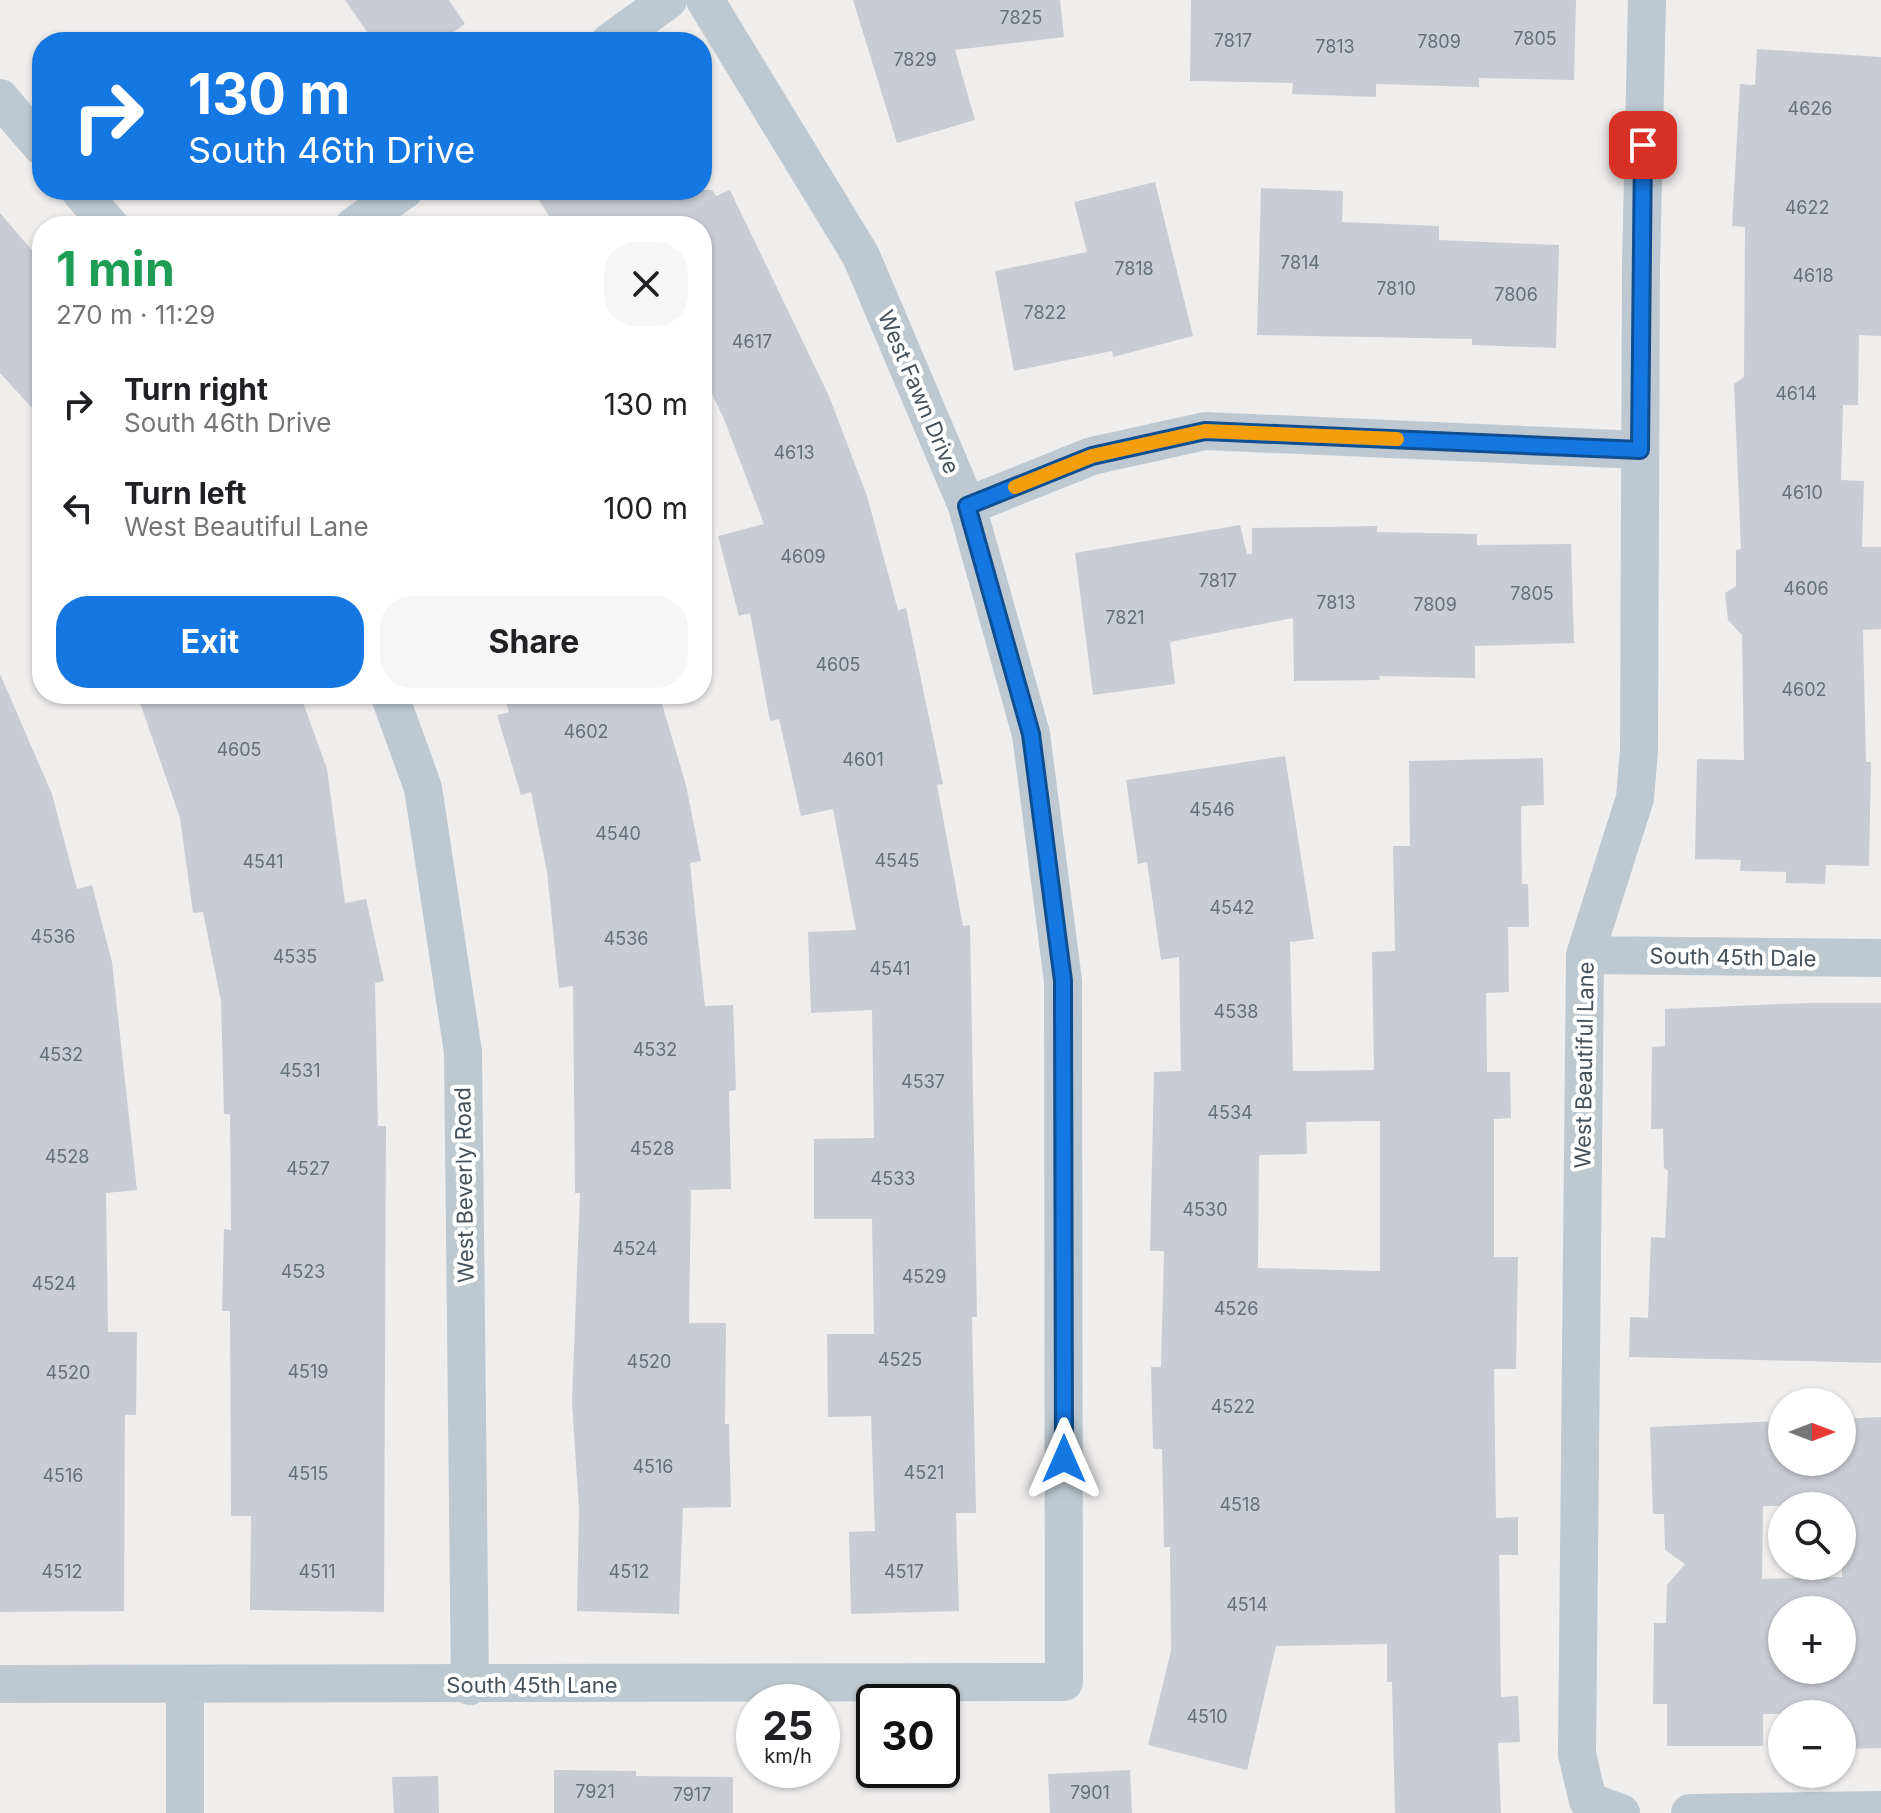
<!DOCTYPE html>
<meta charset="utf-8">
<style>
body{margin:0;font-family:Inter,sans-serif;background:#f6f6f6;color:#202124;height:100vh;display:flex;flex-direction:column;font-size:30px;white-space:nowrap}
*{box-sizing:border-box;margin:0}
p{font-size:26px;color:#757577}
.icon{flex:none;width:44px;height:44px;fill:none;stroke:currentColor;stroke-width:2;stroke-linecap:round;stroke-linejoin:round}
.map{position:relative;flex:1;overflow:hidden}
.drawer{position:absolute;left:32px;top:216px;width:680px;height:488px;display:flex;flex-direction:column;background:#fff;border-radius:32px;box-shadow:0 2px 6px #0004}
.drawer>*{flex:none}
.top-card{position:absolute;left:32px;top:32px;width:680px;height:168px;border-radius:32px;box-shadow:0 2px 6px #0004;background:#1578e2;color:#fff;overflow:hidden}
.needle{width:52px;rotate:90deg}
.tools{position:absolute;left:1768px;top:1388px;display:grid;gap:16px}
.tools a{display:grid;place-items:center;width:88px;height:88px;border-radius:50%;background:#fff;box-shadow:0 2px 6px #0004;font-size:40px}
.speed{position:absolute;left:736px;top:1684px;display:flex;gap:16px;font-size:40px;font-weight:700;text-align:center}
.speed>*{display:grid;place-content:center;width:104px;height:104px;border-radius:50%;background:#fff;box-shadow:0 2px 6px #0004;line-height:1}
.speed small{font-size:20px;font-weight:400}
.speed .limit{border:4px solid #111;border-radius:12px;background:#fff;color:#111}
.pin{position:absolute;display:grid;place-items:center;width:68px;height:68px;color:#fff;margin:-34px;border-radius:16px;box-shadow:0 4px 12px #0006}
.me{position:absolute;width:88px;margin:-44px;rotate:0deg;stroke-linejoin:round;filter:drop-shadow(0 0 6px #0008)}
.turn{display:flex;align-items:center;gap:28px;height:168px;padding:0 24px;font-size:36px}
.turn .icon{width:104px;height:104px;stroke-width:2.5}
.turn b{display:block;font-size:56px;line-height:68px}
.round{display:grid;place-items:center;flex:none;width:84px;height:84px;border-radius:32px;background:#f6f6f6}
.overview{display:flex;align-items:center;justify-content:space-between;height:136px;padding:0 24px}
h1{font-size:48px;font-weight:700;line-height:60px;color:#1e9e55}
.primary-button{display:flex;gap:16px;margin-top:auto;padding:16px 24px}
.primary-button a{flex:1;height:92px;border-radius:32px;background:#1578e2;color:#fff;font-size:32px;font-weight:700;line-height:92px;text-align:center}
.primary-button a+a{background:#f6f6f6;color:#202124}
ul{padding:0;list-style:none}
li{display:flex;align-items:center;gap:24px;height:104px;padding:0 24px}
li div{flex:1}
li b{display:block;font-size:30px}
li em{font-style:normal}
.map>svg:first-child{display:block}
.building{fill:#c9ccd2;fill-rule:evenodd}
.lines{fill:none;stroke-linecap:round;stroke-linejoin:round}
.street{stroke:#bdc8d0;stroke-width:38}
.route-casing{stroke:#0e4e93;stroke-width:20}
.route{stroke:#1578e2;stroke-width:14}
.slow{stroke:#f59e0b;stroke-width:14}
.labels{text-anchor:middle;stroke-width:8;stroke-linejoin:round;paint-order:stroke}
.number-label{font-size:18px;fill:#667079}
.street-label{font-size:22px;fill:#45515b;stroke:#fff}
</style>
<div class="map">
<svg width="1881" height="1813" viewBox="0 0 1881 1813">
<rect width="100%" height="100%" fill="#f0eded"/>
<path class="building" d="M 345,0 L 449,0 L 465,24 L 439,42 L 374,42 Z
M 853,0 L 1060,0 L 1064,37 L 955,50 L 975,120 L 897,143 Z
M 1191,0 L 1576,0 L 1574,80 L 1479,78 L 1479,87 L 1376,84 L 1376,97 L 1292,94 L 1293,83 L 1190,81 Z
M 1757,49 L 1881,57 L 1881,336 L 1859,335 L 1858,405 L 1843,405 L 1841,480 L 1864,481 L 1862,547 L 1881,547 L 1881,629 L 1863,630 L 1866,762 L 1871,762 L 1869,866 L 1826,865 L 1825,884 L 1786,883 L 1786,872 L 1740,871 L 1741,860 L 1695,859 L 1697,759 L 1744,760 L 1742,635 L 1728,620 L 1725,593 L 1736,586 L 1736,550 L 1741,549 L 1734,384 L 1744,377 L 1745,227 L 1732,226 L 1740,84 L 1755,85 Z
M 1155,182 L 1193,336 L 1113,357 L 1112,351 L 1014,371 L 995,271 L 1087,252 L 1074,202 Z
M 1261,188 L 1343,191 L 1342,222 L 1439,226 L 1439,240 L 1559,245 L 1556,348 L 1472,345 L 1472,339 L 1257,335 Z
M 533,190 L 712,190 L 716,196 L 730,190 L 829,396 L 867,496 L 898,610 L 906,608 L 943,784 L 937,785 L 963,926 L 970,925 L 977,1317 L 972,1317 L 976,1513 L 956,1513 L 959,1611 L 851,1614 L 849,1532 L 875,1531 L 871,1416 L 828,1417 L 827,1334 L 874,1334 L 872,1219 L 814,1219 L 814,1139 L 874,1138 L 872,1010 L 811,1013 L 808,932 L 856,930 L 833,809 L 801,816 L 779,719 L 770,721 L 750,613 L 739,616 L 718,536 L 764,524 L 724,419 L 702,373 L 702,226 L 555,226 Z
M 0,213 L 42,262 L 42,419 L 0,373 Z
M 1240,525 L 1247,554 L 1252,554 L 1252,528 L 1377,526 L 1377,532 L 1477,534 L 1477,545 L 1571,544 L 1574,643 L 1475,646 L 1475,678 L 1379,676 L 1380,680 L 1294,681 L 1293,618 L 1170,642 L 1175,684 L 1093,695 L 1075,553 Z
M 0,674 L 52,794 L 77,889 L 92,885 L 112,962 L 137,1190 L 106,1193 L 108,1332 L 137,1332 L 136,1415 L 125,1415 L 124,1611 L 0,1612 Z
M 137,694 L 300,694 L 327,769 L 345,903 L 366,899 L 384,981 L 375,983 L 378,1126 L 386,1126 L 384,1612 L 250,1610 L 251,1516 L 231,1516 L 230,1311 L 222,1311 L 224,1229 L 231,1230 L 230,1114 L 224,1114 L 221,1001 L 203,912 L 193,913 L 180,818 Z
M 503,694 L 659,694 L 686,785 L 701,861 L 690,863 L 705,1006 L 733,1005 L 736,1090 L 729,1091 L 731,1189 L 691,1190 L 689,1323 L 726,1323 L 725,1424 L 729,1424 L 731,1507 L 683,1508 L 679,1614 L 577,1611 L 579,1510 L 572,1402 L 580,1193 L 575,1193 L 573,986 L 559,988 L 547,872 L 531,792 L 521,795 L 497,715 L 509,712 Z
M 1285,756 L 1314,939 L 1290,942 L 1293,1071 L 1374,1070 L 1372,952 L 1395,951 L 1393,846 L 1410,846 L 1409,761 L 1543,758 L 1544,805 L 1521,806 L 1522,884 L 1528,884 L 1529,927 L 1508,927 L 1509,992 L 1486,993 L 1487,1072 L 1510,1072 L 1511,1118 L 1494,1119 L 1494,1257 L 1518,1257 L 1516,1369 L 1494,1369 L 1496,1518 L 1518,1517 L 1518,1555 L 1499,1555 L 1501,1697 L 1518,1696 L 1520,1742 L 1498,1743 L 1501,1813 L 1395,1813 L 1392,1682 L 1387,1682 L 1387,1644 L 1276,1646 L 1247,1770 L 1148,1745 L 1171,1651 L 1170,1547 L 1164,1547 L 1162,1449 L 1153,1449 L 1151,1367 L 1161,1367 L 1164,1251 L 1150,1251 L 1154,1072 L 1181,1071 L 1179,957 L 1161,960 L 1147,862 L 1138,864 L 1126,780 ZM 1380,1121 L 1380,1271 L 1258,1268 L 1259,1155 L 1307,1154 L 1306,1122 Z
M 1805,1003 L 1881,1003 L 1881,1363 L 1629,1357 L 1630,1317 L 1648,1318 L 1651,1237 L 1665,1238 L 1668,1171 L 1664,1168 L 1663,1129 L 1651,1129 L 1652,1047 L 1665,1046 L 1665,1009 Z
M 1881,1417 L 1881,1748 L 1842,1749 L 1842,1714 L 1763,1714 L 1763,1746 L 1667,1746 L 1667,1704 L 1653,1704 L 1654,1623 L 1666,1623 L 1667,1585 L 1685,1564 L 1665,1550 L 1664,1514 L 1653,1514 L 1650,1427 L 1782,1421 L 1782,1462 L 1842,1462 L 1842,1419 ZM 1763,1506 L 1842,1506 L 1842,1577 L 1762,1579 ZM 1782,1610 L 1842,1610 L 1842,1670 L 1782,1670 Z
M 554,1770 L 636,1771 L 636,1776 L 733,1777 L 733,1813 L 554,1813 Z
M 1130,1770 L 1132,1813 L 1050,1813 L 1048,1774 Z
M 438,1776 L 439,1813 L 394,1813 L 392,1777 Z"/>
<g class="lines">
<path class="street" d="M 610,42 L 668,0
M 0,98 L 42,147
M 79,190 L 110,226
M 354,226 L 404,190
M 967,506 L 1092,456 L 1205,431 L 1640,450
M 389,694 L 423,788 L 463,1052 L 470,1686
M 1585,955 L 1881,958
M 0,1684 L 1064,1682 L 1063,981 L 1031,734 L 967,506 L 861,256 L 705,0
M 185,1813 L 185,1684
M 1621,1813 L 1588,1801 L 1577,1754 L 1585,955 L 1635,798 L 1639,750 L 1641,266 L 1647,0
M 1690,1813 L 1881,1810"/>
</g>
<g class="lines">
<defs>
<path id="route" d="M 1064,1459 L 1063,981 L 1031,734 L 967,506 L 1092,456 L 1205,431 L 1640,450 L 1643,145"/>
</defs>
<use href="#route" class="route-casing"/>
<use href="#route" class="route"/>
<path class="slow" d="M 1015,487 L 1092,456 L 1205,431 L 1397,439"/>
</g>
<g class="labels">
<g class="number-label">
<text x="1021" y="24">7825</text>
<text x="1535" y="45">7805</text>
<text x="1233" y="47">7817</text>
<text x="1439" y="48">7809</text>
<text x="1335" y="53">7813</text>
<text x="915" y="66">7829</text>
<text x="1810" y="115">4626</text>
<text x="1807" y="214">4622</text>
<text x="1300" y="269">7814</text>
<text x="1134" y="275">7818</text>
<text x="1813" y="282">4618</text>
<text x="1396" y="295">7810</text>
<text x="1516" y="301">7806</text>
<text x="1045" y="319">7822</text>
<text x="752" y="348">4617</text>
<text x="1796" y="400">4614</text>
<text x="794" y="459">4613</text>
<text x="1802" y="499">4610</text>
<text x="803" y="563">4609</text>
<text x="1218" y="587">7817</text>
<text x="1806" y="595">4606</text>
<text x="1532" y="600">7805</text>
<text x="1336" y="609">7813</text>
<text x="1435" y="611">7809</text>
<text x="1125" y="624">7821</text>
<text x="838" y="671">4605</text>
<text x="1804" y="696">4602</text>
<text x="586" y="738">4602</text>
<text x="239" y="756">4605</text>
<text x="863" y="766">4601</text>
<text x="1212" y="816">4546</text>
<text x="618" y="840">4540</text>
<text x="897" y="867">4545</text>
<text x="263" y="868">4541</text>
<text x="1232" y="914">4542</text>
<text x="53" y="943">4536</text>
<text x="626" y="945">4536</text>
<text x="295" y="963">4535</text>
<text x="890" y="975">4541</text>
<text x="1236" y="1018">4538</text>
<text x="655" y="1056">4532</text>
<text x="61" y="1061">4532</text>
<text x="300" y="1077">4531</text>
<text x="923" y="1088">4537</text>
<text x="1230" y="1119">4534</text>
<text x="652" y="1155">4528</text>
<text x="67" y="1163">4528</text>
<text x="308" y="1175">4527</text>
<text x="893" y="1185">4533</text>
<text x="1205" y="1216">4530</text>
<text x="635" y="1255">4524</text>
<text x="303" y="1278">4523</text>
<text x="924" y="1283">4529</text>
<text x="54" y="1290">4524</text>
<text x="1236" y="1315">4526</text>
<text x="900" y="1366">4525</text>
<text x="649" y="1368">4520</text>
<text x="308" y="1378">4519</text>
<text x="68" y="1379">4520</text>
<text x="1233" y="1413">4522</text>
<text x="653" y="1473">4516</text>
<text x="924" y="1479">4521</text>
<text x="308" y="1480">4515</text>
<text x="63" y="1482">4516</text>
<text x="1240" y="1511">4518</text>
<text x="62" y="1578">4512</text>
<text x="317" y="1578">4511</text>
<text x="629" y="1578">4512</text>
<text x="904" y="1578">4517</text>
<text x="1247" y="1611">4514</text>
<text x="1207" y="1723">4510</text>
<text x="595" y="1798">7921</text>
<text x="1090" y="1799">7901</text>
<text x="692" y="1801">7917</text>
</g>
<g class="street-label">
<text transform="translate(919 392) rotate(67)" y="8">West Fawn Drive</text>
<text transform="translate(1733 957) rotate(1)" y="8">South 45th Dale</text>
<text transform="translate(1584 1065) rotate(-89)" y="8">West Beautiful Lane</text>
<text transform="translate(464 1185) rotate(-91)" y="8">West Beverly Road</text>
<text x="532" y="1693">South 45th Lane</text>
</g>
</g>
</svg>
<div class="tools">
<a><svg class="needle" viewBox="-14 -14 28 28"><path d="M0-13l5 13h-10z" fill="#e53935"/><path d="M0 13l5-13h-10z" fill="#757577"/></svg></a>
<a><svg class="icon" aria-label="search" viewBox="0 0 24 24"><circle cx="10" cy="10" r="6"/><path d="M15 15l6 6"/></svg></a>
<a>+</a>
<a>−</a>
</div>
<div class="speed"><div>25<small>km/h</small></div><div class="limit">30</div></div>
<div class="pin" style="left:1643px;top:145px;background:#d93025"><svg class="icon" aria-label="arrive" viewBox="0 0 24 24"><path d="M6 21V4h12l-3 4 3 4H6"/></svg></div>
<svg class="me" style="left:1064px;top:1459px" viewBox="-20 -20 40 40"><path d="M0-17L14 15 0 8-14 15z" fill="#1578e2" stroke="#fff" stroke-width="4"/></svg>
<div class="top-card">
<div class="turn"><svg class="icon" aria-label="right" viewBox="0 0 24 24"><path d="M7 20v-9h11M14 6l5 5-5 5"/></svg><div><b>130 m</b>South 46th Drive</div></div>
</div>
<section class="drawer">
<div class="overview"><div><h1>1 min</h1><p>270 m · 11:29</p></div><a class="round"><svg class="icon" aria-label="close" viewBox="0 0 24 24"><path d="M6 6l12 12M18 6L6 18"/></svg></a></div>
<ul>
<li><svg class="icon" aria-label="right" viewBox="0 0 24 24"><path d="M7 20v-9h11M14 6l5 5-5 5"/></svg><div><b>Turn right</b><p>South 46th Drive</p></div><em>130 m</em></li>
<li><svg class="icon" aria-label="left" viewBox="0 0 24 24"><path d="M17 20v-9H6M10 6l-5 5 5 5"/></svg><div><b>Turn left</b><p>West Beautiful Lane</p></div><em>100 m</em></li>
</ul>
<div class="primary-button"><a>Exit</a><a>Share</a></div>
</section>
</div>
